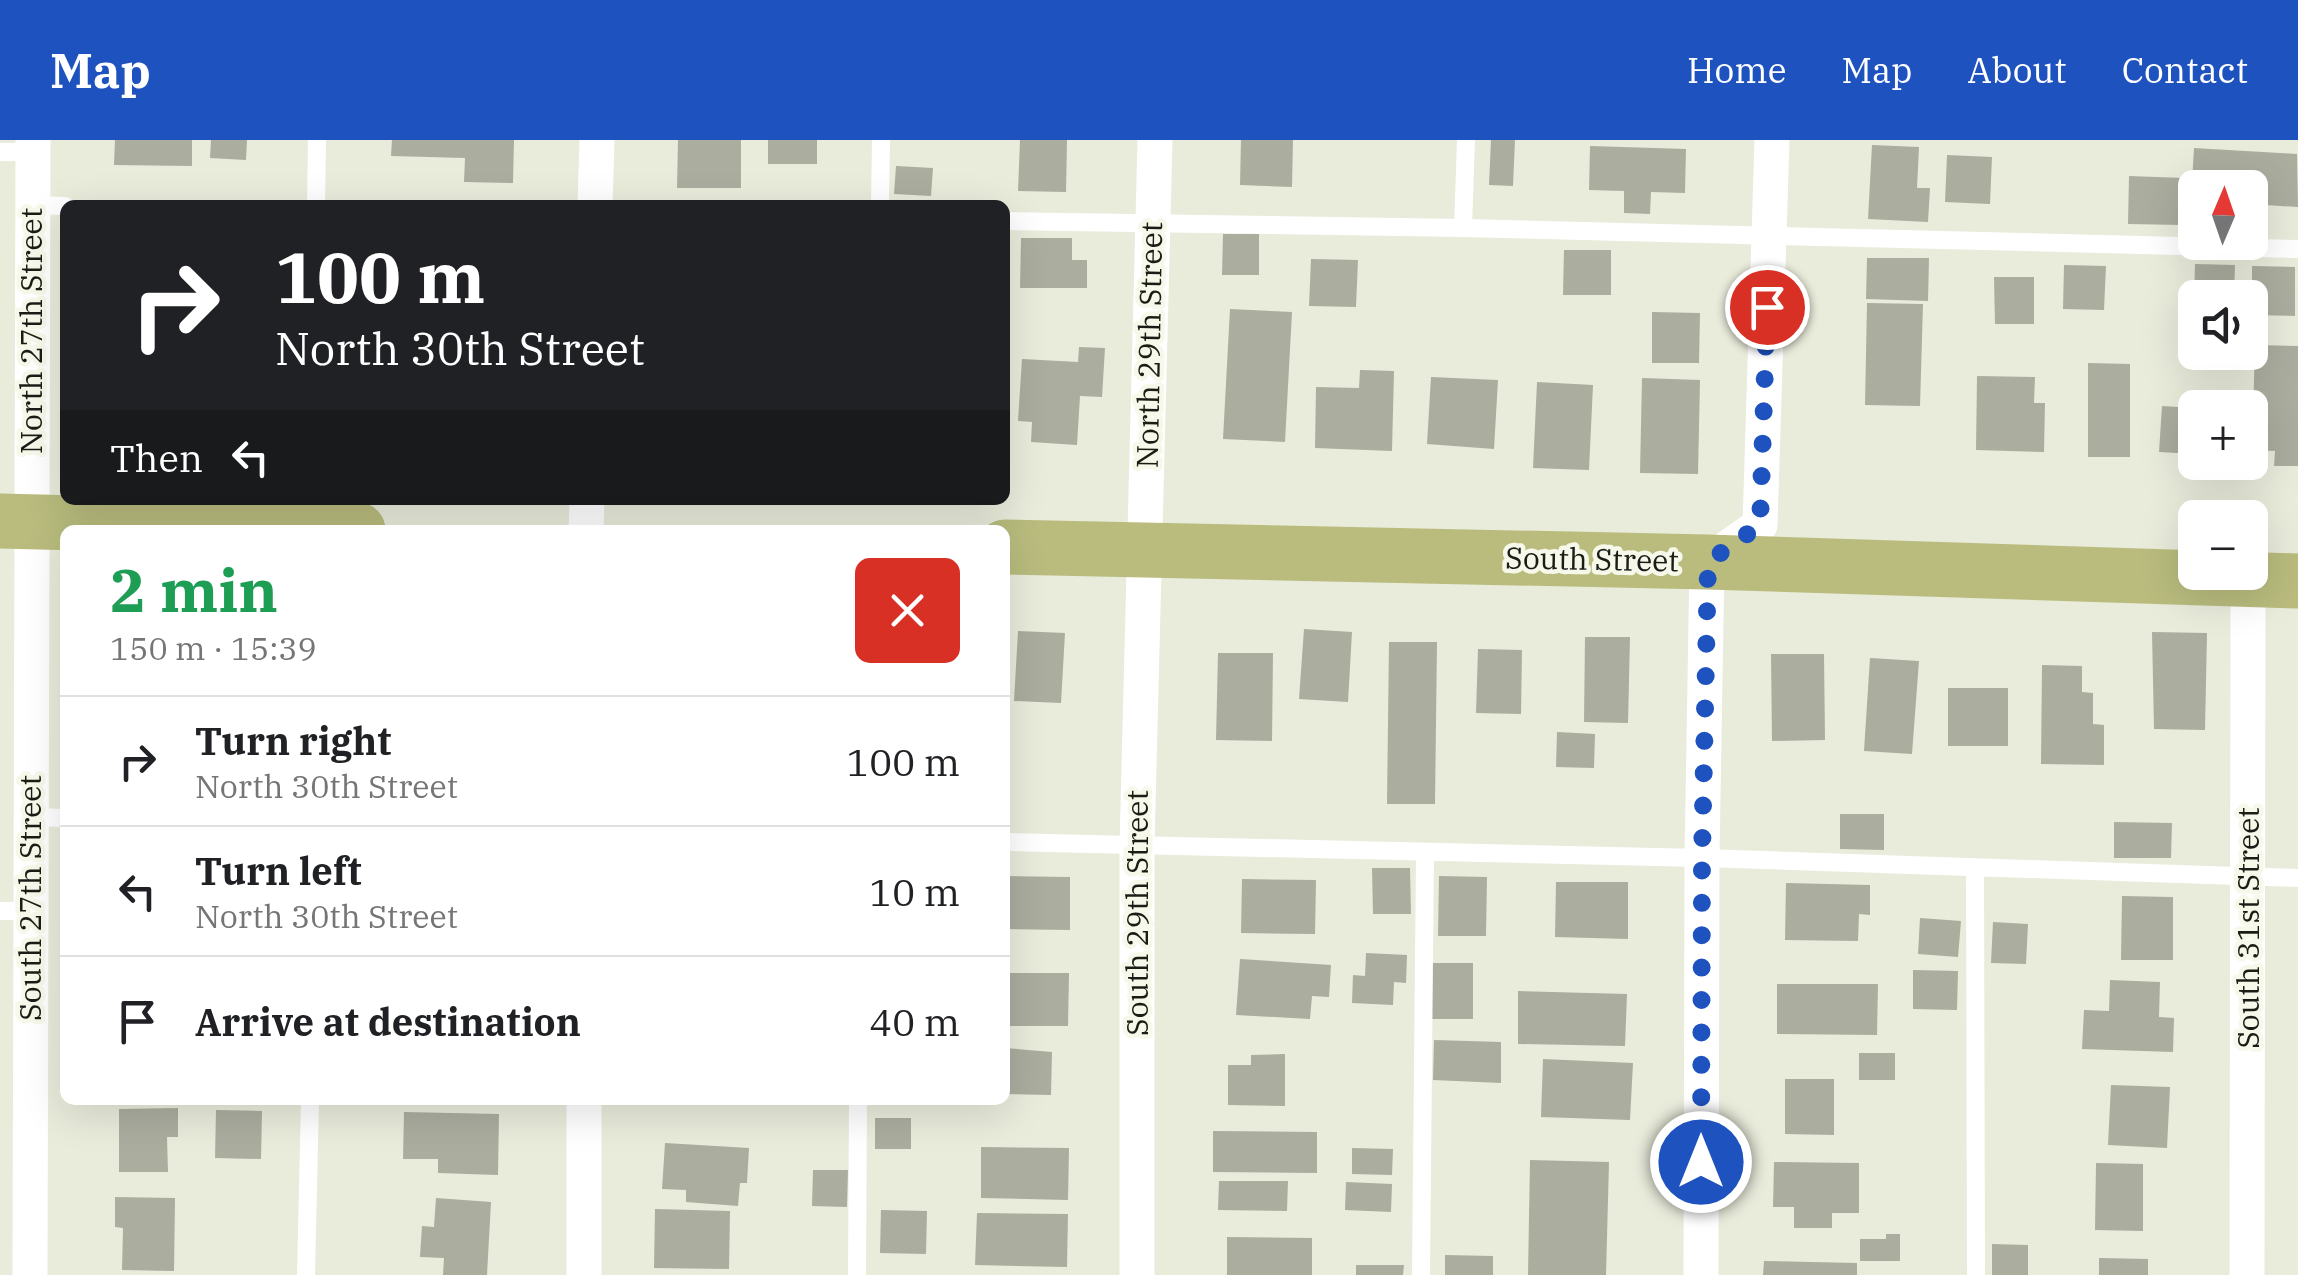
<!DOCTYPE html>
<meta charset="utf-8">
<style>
body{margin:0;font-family:"IBM Plex Serif",serif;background:#f6f6f6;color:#202124;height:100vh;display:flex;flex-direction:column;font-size:38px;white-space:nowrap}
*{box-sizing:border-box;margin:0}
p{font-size:32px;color:#757577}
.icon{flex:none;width:55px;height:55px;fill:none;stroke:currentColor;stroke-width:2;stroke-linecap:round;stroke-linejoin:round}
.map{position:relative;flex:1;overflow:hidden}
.drawer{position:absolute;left:60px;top:385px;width:950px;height:580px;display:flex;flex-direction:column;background:#fff;border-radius:15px;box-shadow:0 10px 40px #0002}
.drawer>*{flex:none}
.hud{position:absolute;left:60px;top:60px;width:950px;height:305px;border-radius:15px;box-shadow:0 10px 40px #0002;background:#202124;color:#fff;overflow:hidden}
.needle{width:65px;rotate:2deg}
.fabs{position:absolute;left:2178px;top:30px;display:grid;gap:20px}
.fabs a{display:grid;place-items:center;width:90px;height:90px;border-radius:15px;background:#fff;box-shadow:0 10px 40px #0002;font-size:50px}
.pin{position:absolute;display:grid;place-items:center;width:85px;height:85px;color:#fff;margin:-42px;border:5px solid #fff;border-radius:50%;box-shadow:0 2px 10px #0007}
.me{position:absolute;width:110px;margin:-55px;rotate:0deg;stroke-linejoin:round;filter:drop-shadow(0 0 8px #0008)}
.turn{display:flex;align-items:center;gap:35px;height:210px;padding:0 50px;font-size:45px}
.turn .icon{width:130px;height:130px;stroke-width:2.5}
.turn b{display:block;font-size:70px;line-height:85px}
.then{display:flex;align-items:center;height:95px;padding:0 50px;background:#0003;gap:20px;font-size:38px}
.round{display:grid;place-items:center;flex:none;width:105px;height:105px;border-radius:15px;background:#f6f6f6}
.headline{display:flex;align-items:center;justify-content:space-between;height:170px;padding:0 50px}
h1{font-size:60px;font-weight:800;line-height:75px;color:#1e9e55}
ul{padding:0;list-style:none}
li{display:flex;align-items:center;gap:30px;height:130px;padding:0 50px;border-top:2px solid #e0e0e0}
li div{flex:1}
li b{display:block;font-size:38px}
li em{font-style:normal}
header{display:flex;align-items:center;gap:60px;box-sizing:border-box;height:140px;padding:0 50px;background:#1e52bf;color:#fff}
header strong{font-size:48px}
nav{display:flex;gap:55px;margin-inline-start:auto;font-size:35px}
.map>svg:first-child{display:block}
.building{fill:#abad9f}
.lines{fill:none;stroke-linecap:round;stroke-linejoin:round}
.lane{stroke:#fff;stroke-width:18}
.street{stroke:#fff;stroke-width:35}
.primary{stroke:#b9bc7d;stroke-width:55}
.route{stroke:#1e52bf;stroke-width:18;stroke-dasharray:0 32.4}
.labels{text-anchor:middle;stroke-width:9;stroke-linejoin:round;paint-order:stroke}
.street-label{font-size:30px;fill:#1b1c16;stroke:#f6f8e9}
</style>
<header>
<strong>Map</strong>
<nav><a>Home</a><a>Map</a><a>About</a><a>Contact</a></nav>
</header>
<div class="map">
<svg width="2298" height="1135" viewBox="0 0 2298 1135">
<rect width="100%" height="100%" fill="#e9ebdb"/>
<path class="building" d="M 115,0 L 192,0 L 192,26 L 114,25 Z
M 211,0 L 247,0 L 246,20 L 210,18 Z
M 392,0 L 514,0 L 513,43 L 464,42 L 465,18 L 391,16 Z
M 678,0 L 741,0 L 741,48 L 677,48 Z
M 768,0 L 817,0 L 817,24 L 768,24 Z
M 1020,0 L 1067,0 L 1066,52 L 1018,51 Z
M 1241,0 L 1293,0 L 1292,47 L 1240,45 Z
M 1491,0 L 1515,0 L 1513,46 L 1489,45 Z
M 1872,5 L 1919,7 L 1917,48 L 1930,48 L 1928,82 L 1868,79 Z
M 1590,6 L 1686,9 L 1685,53 L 1651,52 L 1650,74 L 1624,73 L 1624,51 L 1589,50 Z
M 2194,8 L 2297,14 L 2298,67 L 2250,64 L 2250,48 L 2195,48 L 2195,60 L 2191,60 Z
M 1947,15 L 1992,17 L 1990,64 L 1945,62 Z
M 896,26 L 933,28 L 931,56 L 894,54 Z
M 2129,36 L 2184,38 L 2182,85 L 2128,84 Z
M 1223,94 L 1259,94 L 1259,135 L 1222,135 Z
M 1021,98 L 1072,98 L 1072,120 L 1087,120 L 1087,148 L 1020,148 Z
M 1564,110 L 1611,110 L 1611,155 L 1563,155 Z
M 1867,118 L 1929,118 L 1928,161 L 1866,159 Z
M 1311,119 L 1358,120 L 1356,167 L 1309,166 Z
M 2195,124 L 2235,125 L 2234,158 L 2194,158 Z
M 2064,125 L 2106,126 L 2104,170 L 2063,169 Z
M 2252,126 L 2295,127 L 2295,176 L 2252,175 Z
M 1994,137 L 2034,137 L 2034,184 L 1995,184 Z
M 1867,163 L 1923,164 L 1920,266 L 1865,265 Z
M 1230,169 L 1292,172 L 1285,302 L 1223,299 Z
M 1652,172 L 1700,173 L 1699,223 L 1652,223 Z
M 2255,205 L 2298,206 L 2298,326 L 2274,326 L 2275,311 L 2252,310 Z
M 1079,207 L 1105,208 L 1102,257 L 1080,256 L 1077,305 L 1031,302 L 1032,282 L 1018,281 L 1022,219 L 1078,222 Z
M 2088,223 L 2130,224 L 2130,317 L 2088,317 Z
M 1360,230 L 1394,231 L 1392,311 L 1315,308 L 1316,247 L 1359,248 Z
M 1977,236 L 2035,237 L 2034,263 L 2045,263 L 2044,312 L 1976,310 Z
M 1431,237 L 1498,240 L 1494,309 L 1427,304 Z
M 1642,238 L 1700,240 L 1698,334 L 1640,333 Z
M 1537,242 L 1593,245 L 1589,330 L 1533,328 Z
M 2162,266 L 2195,268 L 2195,314 L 2159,312 Z
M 1304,489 L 1352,492 L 1348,562 L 1299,559 Z
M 1018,491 L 1065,493 L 1061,563 L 1014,561 Z
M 2152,492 L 2207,493 L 2205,590 L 2154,589 Z
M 1585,497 L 1630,497 L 1628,583 L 1584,582 Z
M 1389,502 L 1437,502 L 1435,664 L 1387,664 Z
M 1478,509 L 1522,510 L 1521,574 L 1476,573 Z
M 1218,513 L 1273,513 L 1272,601 L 1216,600 Z
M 1771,514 L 1824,514 L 1825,600 L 1772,601 Z
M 1870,518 L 1919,521 L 1912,614 L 1864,611 Z
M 2042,525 L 2082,526 L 2082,552 L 2093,553 L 2093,584 L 2104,585 L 2104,625 L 2041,624 Z
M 1948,548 L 2008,548 L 2008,606 L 1948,606 Z
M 1557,592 L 1595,594 L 1594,628 L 1556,627 Z
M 1840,674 L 1884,674 L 1884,710 L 1840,709 Z
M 2114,682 L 2172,683 L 2171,718 L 2114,718 Z
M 1372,728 L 1410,728 L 1411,774 L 1373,774 Z
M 1005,736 L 1070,737 L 1070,790 L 1005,789 Z
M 1439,736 L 1487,737 L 1486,796 L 1438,796 Z
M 1242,739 L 1316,740 L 1315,794 L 1241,793 Z
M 1556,742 L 1628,742 L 1628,799 L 1555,797 Z
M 1786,743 L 1870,745 L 1870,775 L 1859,774 L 1858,801 L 1785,800 Z
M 2122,756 L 2173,757 L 2173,820 L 2121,820 Z
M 1920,778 L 1961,781 L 1958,817 L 1918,814 Z
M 1993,782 L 2028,784 L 2026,824 L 1991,823 Z
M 1366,813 L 1407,815 L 1406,843 L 1394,842 L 1393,865 L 1352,863 L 1353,835 L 1365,836 Z
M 1240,819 L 1331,825 L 1329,857 L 1312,856 L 1310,879 L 1236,875 Z
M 1431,823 L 1473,823 L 1473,879 L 1431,879 Z
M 1913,830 L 1958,831 L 1957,870 L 1913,869 Z
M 1005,833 L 1069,833 L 1068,886 L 1005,886 Z
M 2110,840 L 2160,842 L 2159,877 L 2174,878 L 2173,912 L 2082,909 L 2084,870 L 2109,871 Z
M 1777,844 L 1878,844 L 1877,895 L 1777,894 Z
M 1518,851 L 1627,854 L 1625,906 L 1518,904 Z
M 1434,900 L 1501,902 L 1501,943 L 1433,940 Z
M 1005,908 L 1052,912 L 1051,955 L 1005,954 Z
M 1859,913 L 1895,913 L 1895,940 L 1859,940 Z
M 1285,914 L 1285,966 L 1228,965 L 1228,925 L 1251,925 L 1251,915 Z
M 1543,919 L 1633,923 L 1630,980 L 1541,977 Z
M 1785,939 L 1834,939 L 1834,995 L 1785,994 Z
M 2111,945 L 2170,947 L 2167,1008 L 2108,1005 Z
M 178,968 L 178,997 L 167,997 L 168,1032 L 119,1032 L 119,969 Z
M 216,970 L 262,971 L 261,1019 L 215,1018 Z
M 404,972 L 499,974 L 498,1035 L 438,1033 L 438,1019 L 403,1019 Z
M 875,978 L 911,978 L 911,1009 L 875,1009 Z
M 1213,991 L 1317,992 L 1317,1033 L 1213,1032 Z
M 665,1003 L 749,1008 L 747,1043 L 740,1043 L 738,1066 L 686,1062 L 686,1050 L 662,1049 Z
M 981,1007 L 1069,1008 L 1068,1060 L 981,1058 Z
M 1352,1008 L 1393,1009 L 1392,1035 L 1352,1034 Z
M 1530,1020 L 1609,1022 L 1606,1135 L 1528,1135 Z
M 1774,1022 L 1859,1023 L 1859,1073 L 1832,1073 L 1832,1088 L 1794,1088 L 1794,1067 L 1773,1067 Z
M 2096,1023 L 2143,1024 L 2143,1091 L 2095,1090 Z
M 813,1030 L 848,1030 L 847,1067 L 812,1066 Z
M 1219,1041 L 1288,1041 L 1287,1071 L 1218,1070 Z
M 1346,1042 L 1392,1044 L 1391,1072 L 1345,1070 Z
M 115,1057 L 175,1058 L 174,1131 L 122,1130 L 123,1088 L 115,1087 Z
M 436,1058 L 491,1062 L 487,1135 L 443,1135 L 444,1118 L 420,1117 L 422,1086 L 434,1087 Z
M 655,1069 L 730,1071 L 729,1129 L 654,1128 Z
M 881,1070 L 927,1071 L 926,1114 L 880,1113 Z
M 977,1073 L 1068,1074 L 1067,1127 L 975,1125 Z
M 1886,1094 L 1900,1094 L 1900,1121 L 1860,1121 L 1860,1099 L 1886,1099 Z
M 1227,1097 L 1312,1098 L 1312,1135 L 1227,1135 Z
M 1992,1104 L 2028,1105 L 2028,1135 L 1992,1135 Z
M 1445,1115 L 1493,1116 L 1493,1135 L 1445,1135 Z
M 2099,1118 L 2148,1119 L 2148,1135 L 2099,1135 Z
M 1764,1121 L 1857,1123 L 1857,1135 L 1763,1135 Z
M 1356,1125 L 1404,1125 L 1403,1135 L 1356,1135 Z"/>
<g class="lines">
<path class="lane" d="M 0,12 L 33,12
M 32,65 L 65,66
M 316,65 L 317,0
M 880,65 L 881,0
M 1005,81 L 1463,88 L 2298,109
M 1463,88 L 1466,0
M 31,677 L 65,678
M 1005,702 L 1702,718 L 2298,738
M 1975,729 L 1976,1135
M 0,771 L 31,771
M 306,1135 L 310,960
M 857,1135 L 858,960
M 1421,1135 L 1425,714"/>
<path class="street" d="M 595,65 L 597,0
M 586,390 L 587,360
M 30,1135 L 33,0
M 584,1135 L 584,960
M 1137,1135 L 1137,705 L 1155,0
M 1701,1135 L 1702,718 L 1707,422 L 1760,385 L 1772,0
M 2247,1135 L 2248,440"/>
<path class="primary" d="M 0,381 L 358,390
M 1005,407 L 1707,422 L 2298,441"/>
</g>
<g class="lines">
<path class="route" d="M 1701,1022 L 1702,718 L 1708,422 L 1760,385 L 1767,167"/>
</g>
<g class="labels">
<g class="street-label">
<text transform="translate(32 191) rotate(-90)" y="10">North 27th Street</text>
<text transform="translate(1150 205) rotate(-89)" y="10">North 29th Street</text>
<text transform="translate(1592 420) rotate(1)" y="10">South Street</text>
<text transform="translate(31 758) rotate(-90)" y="10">South 27th Street</text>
<text transform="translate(1138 773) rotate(-90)" y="10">South 29th Street</text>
<text transform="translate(2249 788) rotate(-90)" y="10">South 31st Street</text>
</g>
</g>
</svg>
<div class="fabs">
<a><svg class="needle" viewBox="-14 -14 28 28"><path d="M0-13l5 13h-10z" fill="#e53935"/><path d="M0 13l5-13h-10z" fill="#757577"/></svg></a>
<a><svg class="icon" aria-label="sound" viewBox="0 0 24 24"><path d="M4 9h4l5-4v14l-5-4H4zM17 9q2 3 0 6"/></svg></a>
<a>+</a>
<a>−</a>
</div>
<div class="pin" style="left:1767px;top:167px;background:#d93025"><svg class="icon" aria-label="arrive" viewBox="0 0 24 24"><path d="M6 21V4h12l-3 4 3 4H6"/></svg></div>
<svg class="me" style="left:1701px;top:1022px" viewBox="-20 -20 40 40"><circle r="17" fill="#1e52bf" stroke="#fff" stroke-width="3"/><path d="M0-11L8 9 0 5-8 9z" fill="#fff"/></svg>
<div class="hud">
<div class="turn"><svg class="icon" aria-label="right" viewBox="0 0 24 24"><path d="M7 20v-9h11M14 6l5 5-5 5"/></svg><div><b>100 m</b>North 30th Street</div></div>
<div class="then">Then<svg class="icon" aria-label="left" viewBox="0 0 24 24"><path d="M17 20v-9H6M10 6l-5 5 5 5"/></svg></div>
</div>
<section class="drawer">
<div class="headline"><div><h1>2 min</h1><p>150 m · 15:39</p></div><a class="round" style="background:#d93025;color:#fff"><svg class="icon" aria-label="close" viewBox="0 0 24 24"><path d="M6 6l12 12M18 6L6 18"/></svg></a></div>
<ul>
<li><svg class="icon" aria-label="right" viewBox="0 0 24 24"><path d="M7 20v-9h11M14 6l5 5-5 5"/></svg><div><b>Turn right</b><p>North 30th Street</p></div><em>100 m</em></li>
<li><svg class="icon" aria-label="left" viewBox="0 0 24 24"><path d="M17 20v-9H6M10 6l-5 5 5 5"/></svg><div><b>Turn left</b><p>North 30th Street</p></div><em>10 m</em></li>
<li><svg class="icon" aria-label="arrive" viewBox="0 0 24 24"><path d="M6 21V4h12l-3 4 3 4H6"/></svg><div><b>Arrive at destination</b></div><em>40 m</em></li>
</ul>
</section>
</div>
